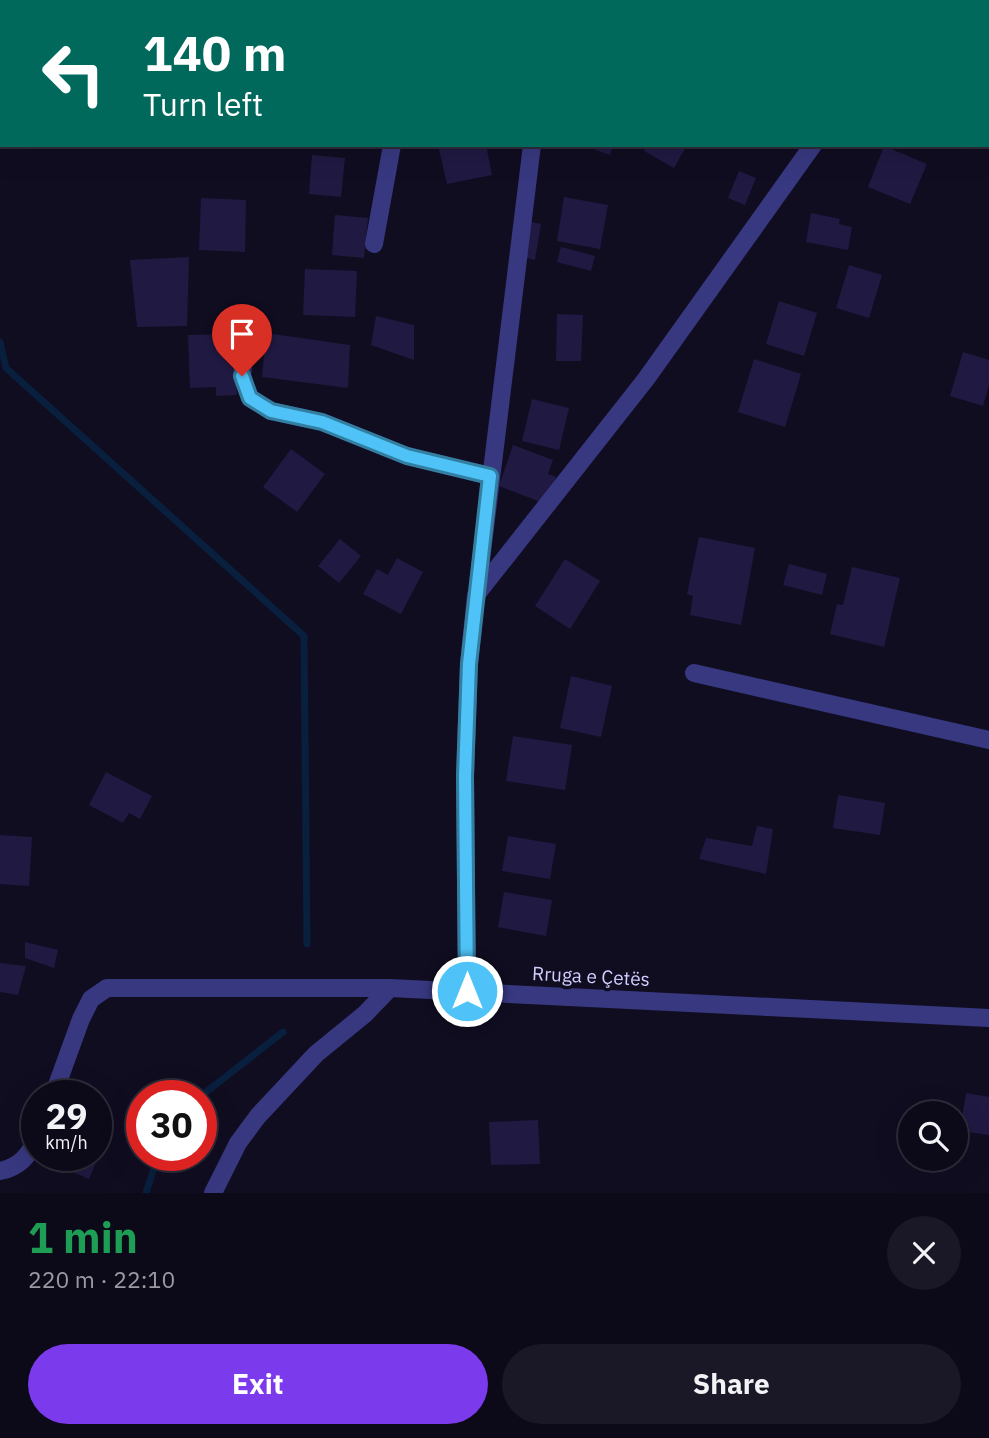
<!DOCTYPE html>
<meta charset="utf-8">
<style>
body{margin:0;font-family:"IBM Plex Sans",sans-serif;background:#1a1826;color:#f1f3f6;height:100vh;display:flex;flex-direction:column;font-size:26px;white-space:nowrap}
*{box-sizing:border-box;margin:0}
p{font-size:23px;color:#9a9aa2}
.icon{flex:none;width:38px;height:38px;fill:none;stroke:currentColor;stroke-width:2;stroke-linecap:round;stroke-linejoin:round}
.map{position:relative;height:1193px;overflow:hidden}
.side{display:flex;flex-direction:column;background:#0c0a19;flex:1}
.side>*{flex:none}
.hud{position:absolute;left:0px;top:0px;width:990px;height:147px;box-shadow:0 7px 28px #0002,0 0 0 2px #2c2b38;background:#00695c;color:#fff;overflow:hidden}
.fabs{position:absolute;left:898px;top:1101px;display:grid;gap:14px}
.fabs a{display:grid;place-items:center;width:70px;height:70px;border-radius:50%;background:#0c0a19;box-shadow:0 7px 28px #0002,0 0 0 2px #2c2b38;font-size:35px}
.speed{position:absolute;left:21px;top:1080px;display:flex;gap:14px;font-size:35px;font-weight:700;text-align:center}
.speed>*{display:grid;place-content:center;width:91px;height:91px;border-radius:50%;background:#0c0a19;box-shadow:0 7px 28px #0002,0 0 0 2px #2c2b38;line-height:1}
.speed small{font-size:18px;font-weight:400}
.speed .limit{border:10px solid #d22;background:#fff;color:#111}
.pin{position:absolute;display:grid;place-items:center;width:60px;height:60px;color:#fff;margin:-72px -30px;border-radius:50% 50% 50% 0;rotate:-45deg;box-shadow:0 0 7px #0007}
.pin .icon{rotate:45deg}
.me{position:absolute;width:77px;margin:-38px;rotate:0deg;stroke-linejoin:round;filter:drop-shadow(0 0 5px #0008)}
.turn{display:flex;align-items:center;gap:24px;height:147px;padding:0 28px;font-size:32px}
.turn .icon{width:91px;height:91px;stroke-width:2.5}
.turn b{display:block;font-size:49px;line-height:60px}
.round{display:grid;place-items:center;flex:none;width:74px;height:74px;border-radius:37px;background:#1a1826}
.summary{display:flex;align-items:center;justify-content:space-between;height:119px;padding:0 28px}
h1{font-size:42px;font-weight:800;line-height:52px;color:#1e9e55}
.action{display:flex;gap:14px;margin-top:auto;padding:14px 28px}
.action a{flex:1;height:80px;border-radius:42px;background:#7c3aed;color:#fff;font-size:28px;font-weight:800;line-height:80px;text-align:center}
.action a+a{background:#1a1826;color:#f1f3f6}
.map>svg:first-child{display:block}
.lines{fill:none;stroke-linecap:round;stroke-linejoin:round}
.stream{stroke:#091f3e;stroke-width:7}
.building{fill:#201942}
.minor{stroke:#383881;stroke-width:18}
.route-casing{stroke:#337fa1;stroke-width:18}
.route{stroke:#4fc3f7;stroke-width:12}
.labels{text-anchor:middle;stroke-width:7;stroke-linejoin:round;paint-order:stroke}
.street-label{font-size:19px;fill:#d1cdff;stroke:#100d21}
</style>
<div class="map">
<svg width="989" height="1193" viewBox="0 0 989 1193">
<rect width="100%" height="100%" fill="#100d21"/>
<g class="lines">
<path class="stream" d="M 0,342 L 6,368 L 304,636 L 307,944
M 201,1096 L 283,1032
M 146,1193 L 158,1155"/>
</g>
<path class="building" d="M 438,145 L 486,145 L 492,175 L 447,184 Z
M 582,145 L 613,145 L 610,155 Z
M 647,145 L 687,145 L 674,168 L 644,151 Z
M 884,146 L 927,164 L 910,204 L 868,187 Z
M 312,155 L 345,158 L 341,197 L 309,194 Z
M 739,171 L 756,178 L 745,205 L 728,198 Z
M 564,197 L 608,205 L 600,249 L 557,241 Z
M 201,198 L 246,200 L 245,252 L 199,250 Z
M 811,213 L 840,219 L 839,224 L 852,227 L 848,250 L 806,242 Z
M 335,215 L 368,218 L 364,258 L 332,255 Z
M 527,221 L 541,224 L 535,260 L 522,257 Z
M 561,247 L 595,256 L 591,271 L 557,262 Z
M 189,257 L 187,326 L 137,327 L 130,260 Z
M 849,265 L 882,275 L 869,318 L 836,308 Z
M 305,269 L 357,271 L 355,317 L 303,315 Z
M 779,301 L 817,313 L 804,356 L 766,344 Z
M 557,314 L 583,315 L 581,361 L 556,361 Z
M 376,316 L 414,325 L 414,360 L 371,345 Z
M 266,333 L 350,345 L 348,388 L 262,377 Z
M 234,334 L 237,395 L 216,396 L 216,387 L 190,388 L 188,335 Z
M 963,352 L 989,360 L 989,385 L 983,406 L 950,396 Z
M 754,359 L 801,374 L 785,427 L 738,412 Z
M 532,399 L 569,408 L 559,450 L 522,441 Z
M 513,445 L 553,460 L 548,474 L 556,477 L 546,504 L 499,486 Z
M 291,449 L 325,474 L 297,512 L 263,487 Z
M 699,537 L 755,548 L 741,625 L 690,615 L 693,596 L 687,594 Z
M 340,539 L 361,556 L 339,583 L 318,566 Z
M 397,558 L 423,572 L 401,614 L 363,594 L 377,569 L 388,575 Z
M 565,559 L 600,581 L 570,629 L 535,606 Z
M 789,564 L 827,574 L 822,595 L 783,585 Z
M 852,567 L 900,578 L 884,647 L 830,634 L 837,604 L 843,605 Z
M 571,676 L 612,686 L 601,737 L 560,728 Z
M 513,736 L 572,745 L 565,790 L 506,781 Z
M 106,772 L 152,796 L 140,819 L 129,813 L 123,823 L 89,805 Z
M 838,795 L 885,803 L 880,835 L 833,828 Z
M 757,826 L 773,829 L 766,874 L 699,859 L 706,838 L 752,846 Z
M 0,835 L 32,837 L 29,886 L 0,884 Z
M 508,836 L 556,844 L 550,879 L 502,871 Z
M 504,892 L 552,900 L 546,936 L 498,927 Z
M 25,942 L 58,950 L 54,968 L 25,958 Z
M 0,963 L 26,966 L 18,995 L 0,992 Z
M 966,1093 L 989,1097 L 989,1135 L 960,1131 Z
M 538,1120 L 540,1164 L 491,1165 L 489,1122 Z
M 96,1145 L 102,1148 L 89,1179 L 65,1169 L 71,1155 L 96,1155 Z"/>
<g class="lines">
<path class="minor" d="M 480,0 L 486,2
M 806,0 L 812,2
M 418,2 L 418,0
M 915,2 L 916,0
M 374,244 L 392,145
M 247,325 L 242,376 L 250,398 L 271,411 L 322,422 L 407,456 L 490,476
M 477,593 L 532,145
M 694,673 L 989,740
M 467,991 L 465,776 L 469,664 L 476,595 L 646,379 L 813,145
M 53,1096 L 81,1019 L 91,999 L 107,988 L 390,988 L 989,1018
M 0,1171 C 20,1167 28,1156 37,1139
M 213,1193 L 238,1143 L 258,1116 L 316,1054 L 365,1014 L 390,988"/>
</g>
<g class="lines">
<defs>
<path id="route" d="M 242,376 L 250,398 L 271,411 L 322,422 L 407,456 L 490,476 L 469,664 L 465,776 L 467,991"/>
</defs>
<use href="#route" class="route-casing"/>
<use href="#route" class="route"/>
</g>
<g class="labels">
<g class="street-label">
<text transform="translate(591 976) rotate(3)" y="7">Rruga e Çetës</text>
</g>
</g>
</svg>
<div class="fabs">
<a><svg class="icon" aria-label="search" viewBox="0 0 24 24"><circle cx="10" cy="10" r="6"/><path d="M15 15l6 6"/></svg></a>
</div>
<div class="speed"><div>29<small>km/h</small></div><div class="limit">30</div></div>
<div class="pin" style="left:242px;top:376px;background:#d93025"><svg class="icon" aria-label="arrive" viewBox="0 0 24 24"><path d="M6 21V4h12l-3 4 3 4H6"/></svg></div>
<svg class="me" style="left:467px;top:991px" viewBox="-20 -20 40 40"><circle r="17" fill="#4fc3f7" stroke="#fff" stroke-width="3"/><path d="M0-11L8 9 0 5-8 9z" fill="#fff"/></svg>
<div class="hud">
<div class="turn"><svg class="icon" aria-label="left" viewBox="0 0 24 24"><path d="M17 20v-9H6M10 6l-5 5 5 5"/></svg><div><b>140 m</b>Turn left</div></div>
</div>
</div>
<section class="side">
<div class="summary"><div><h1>1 min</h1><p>220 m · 22:10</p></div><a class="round"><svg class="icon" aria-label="close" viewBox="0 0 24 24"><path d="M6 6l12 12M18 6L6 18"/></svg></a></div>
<div class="action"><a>Exit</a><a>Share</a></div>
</section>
